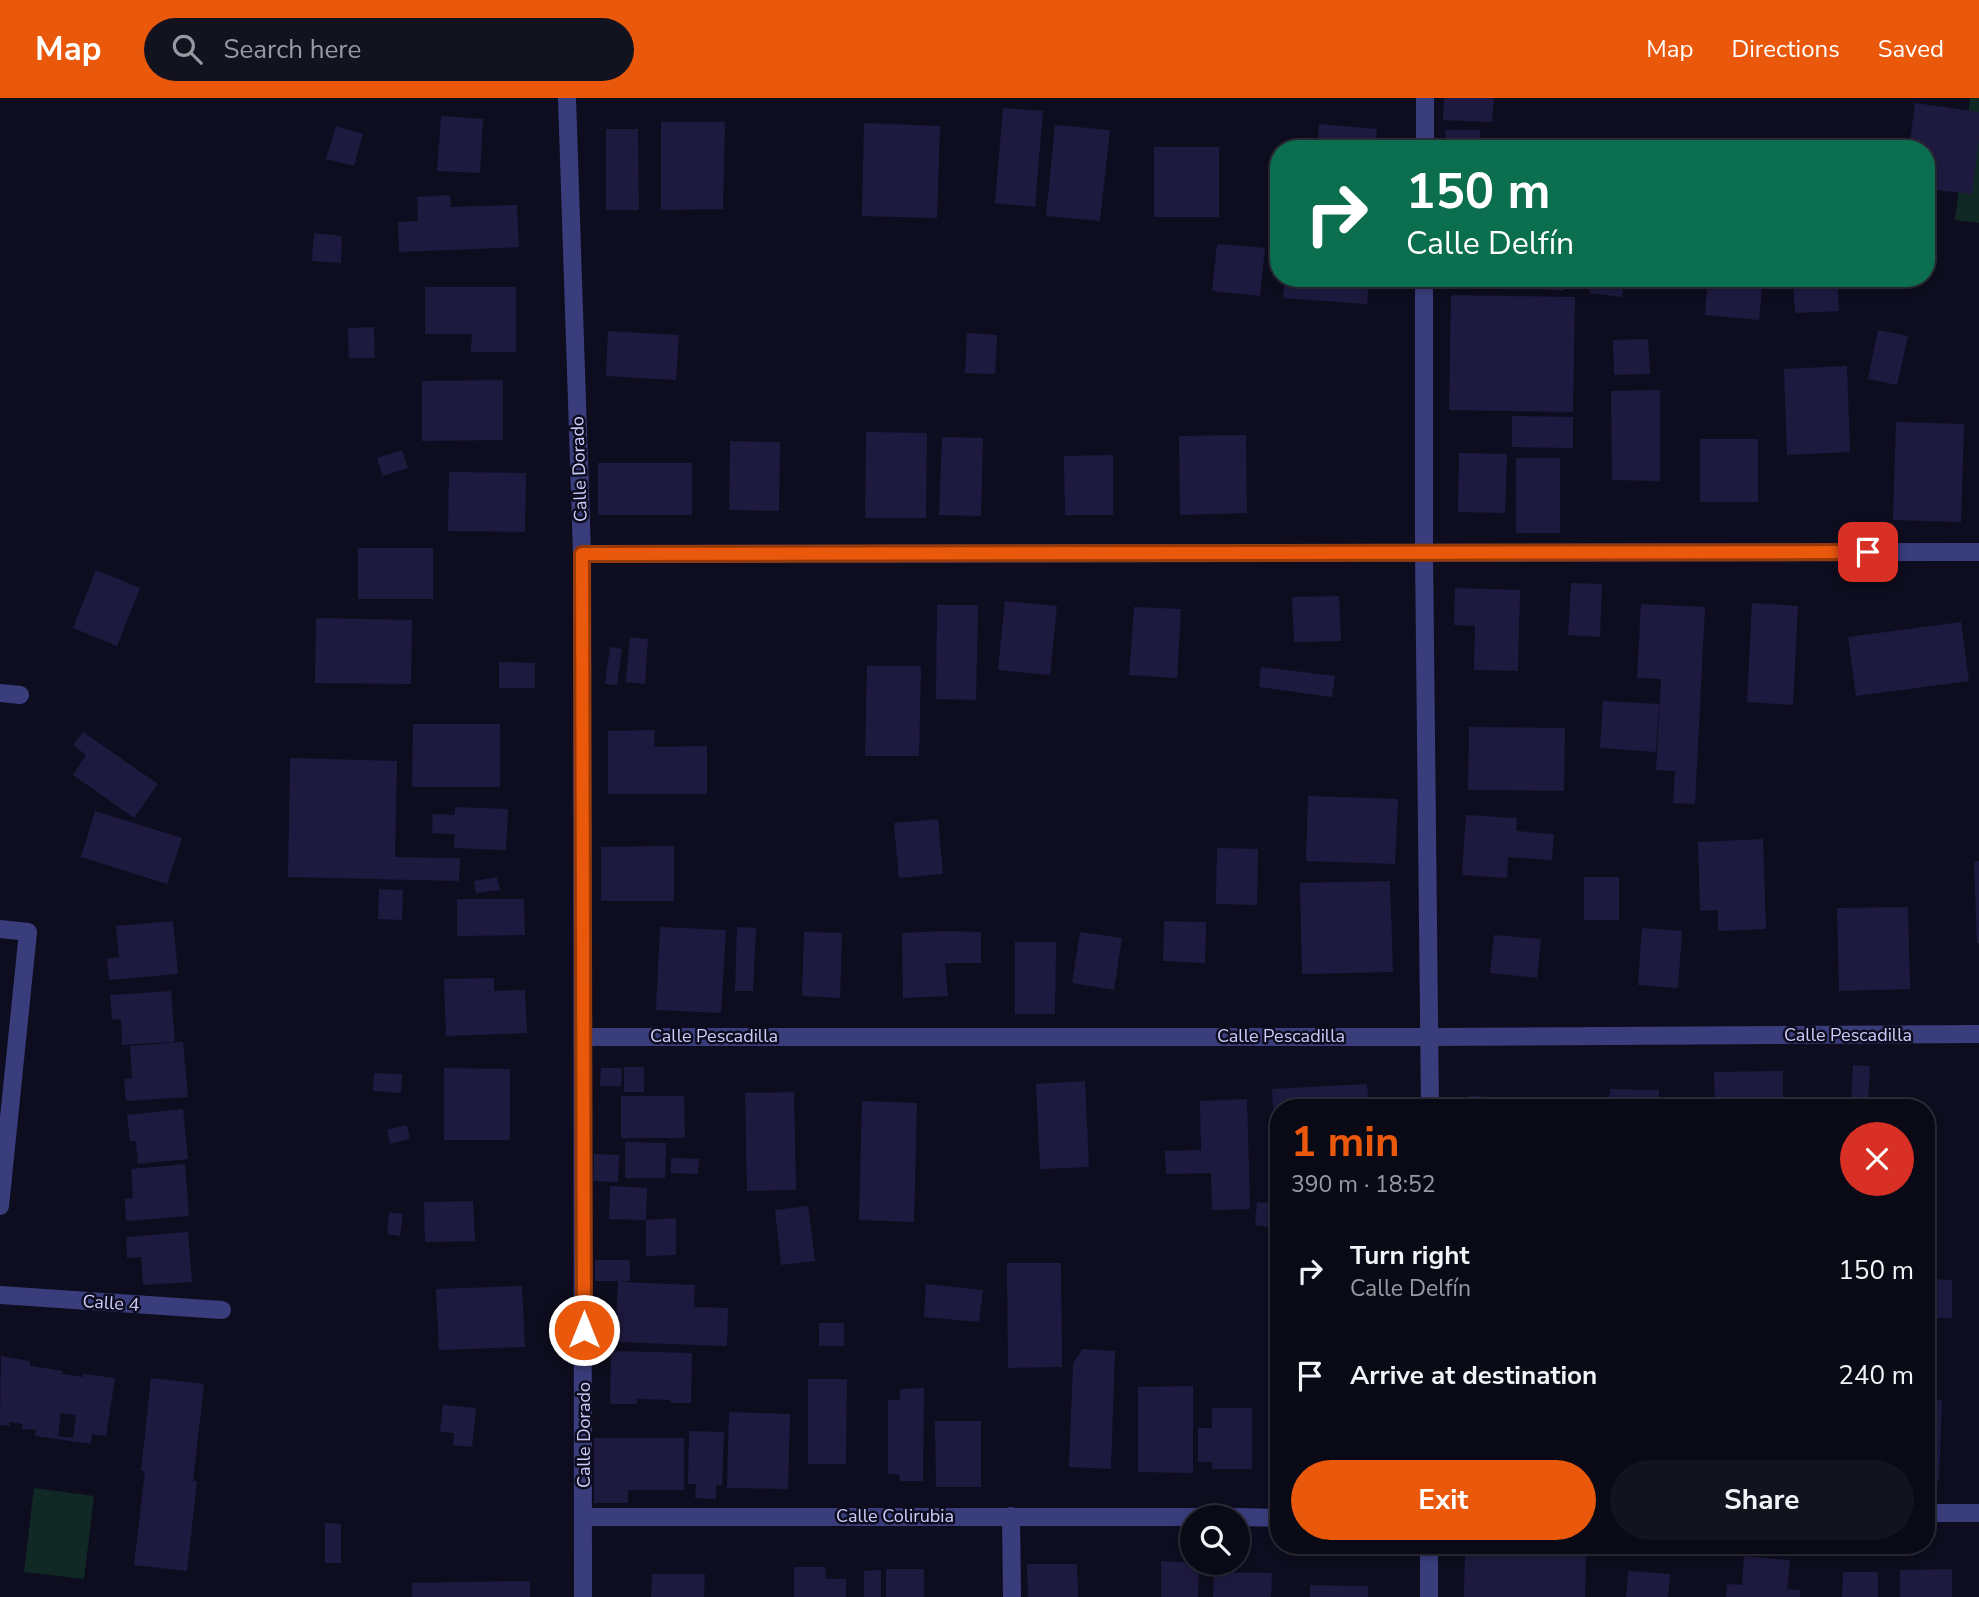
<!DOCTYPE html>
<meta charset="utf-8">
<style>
body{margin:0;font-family:"Nunito Sans",sans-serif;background:#131320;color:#f1f3f6;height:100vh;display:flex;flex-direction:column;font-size:26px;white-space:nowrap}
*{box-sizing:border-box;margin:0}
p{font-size:23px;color:#999aa1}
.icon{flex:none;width:38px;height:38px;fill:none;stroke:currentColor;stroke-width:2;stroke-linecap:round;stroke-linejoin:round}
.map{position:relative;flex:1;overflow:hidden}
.panel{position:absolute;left:1270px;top:1001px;width:665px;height:455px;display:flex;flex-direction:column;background:#0a0a17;border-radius:28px;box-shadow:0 4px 10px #0003,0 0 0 2px #2a2b36}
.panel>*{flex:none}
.guide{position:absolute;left:1270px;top:42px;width:665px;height:147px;border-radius:28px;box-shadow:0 4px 10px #0003,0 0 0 2px #2a2b36;background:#0b6e4f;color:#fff;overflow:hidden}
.controls{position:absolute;left:1180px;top:1407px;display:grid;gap:14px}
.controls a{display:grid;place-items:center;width:70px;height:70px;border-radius:50%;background:#0a0a17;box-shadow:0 4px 10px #0003,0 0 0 2px #2a2b36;font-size:35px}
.pin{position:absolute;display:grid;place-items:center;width:60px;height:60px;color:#fff;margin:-30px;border-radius:14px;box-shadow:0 4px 10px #0006}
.me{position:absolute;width:77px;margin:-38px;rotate:0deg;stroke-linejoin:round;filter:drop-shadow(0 0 5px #0008)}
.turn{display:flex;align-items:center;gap:24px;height:147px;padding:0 21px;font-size:32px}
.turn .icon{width:91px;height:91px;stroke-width:2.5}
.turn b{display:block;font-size:49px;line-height:60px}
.round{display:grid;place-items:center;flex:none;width:74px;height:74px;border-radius:37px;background:#131320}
.head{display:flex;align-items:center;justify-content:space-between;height:119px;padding:0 21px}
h1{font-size:42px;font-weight:700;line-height:52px;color:#ea580c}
.button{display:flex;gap:14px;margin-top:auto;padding:14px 21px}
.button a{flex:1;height:80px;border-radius:42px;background:#ea580c;color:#fff;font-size:28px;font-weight:700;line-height:80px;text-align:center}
.button a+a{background:#131320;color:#f1f3f6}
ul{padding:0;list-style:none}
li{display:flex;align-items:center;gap:21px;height:105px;padding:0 21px}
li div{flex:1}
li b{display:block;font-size:26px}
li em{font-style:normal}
header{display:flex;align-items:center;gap:42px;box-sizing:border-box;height:98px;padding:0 35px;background:#ea580c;color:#fff}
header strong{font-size:33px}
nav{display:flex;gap:38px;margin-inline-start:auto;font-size:24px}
.search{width:490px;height:63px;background:#131320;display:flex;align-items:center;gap:18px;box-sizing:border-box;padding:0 24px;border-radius:38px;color:#999aa1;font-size:26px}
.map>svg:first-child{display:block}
.green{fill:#102925}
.building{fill:#1e1a3f;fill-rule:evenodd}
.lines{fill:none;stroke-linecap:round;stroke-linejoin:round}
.minor{stroke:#393d7c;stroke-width:18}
.route-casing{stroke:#983908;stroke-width:18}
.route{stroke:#ea580c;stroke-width:12}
.labels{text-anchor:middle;stroke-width:5;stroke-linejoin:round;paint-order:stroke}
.street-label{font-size:18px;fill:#cdcdfd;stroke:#0e0d1f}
</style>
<header>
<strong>Map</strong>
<div class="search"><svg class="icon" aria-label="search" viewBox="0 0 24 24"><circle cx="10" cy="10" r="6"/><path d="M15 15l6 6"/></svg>Search here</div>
<nav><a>Map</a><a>Directions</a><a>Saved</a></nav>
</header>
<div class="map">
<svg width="1979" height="1499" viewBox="0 0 1979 1499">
<rect width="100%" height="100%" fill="#0e0d1f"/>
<path class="green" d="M 1970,0 L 1979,0 L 1979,125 L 1955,122 Z
M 34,1390 L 94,1398 L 84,1481 L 24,1474 Z"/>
<path class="building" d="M 1444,0 L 1494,0 L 1492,24 L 1443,22 Z
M 1915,5 L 1979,14 L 1979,39 L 1972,96 L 1927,91 L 1927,51 L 1909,51 Z
M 1003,10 L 1043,13 L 1035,109 L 995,105 Z
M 441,18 L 483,21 L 480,75 L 437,73 Z
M 661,24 L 725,24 L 723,111 L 661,112 Z
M 864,25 L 940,28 L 937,120 L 862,118 Z
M 1319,26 L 1377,31 L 1375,51 L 1317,51 Z
M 1055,27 L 1110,32 L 1100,123 L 1046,118 Z
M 336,28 L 363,36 L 354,68 L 326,61 Z
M 606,31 L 638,31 L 639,112 L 606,112 Z
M 1445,32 L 1480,32 L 1480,51 L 1446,51 Z
M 1154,49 L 1219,49 L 1219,119 L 1154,119 Z
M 450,97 L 451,109 L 517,107 L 519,149 L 399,154 L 398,124 L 418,123 L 417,99 Z
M 314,135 L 342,138 L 341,165 L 312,163 Z
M 1217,146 L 1265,150 L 1260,198 L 1212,193 Z
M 1285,180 L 1369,180 L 1367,206 L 1283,200 Z
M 1476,180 L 1565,180 L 1564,193 L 1475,186 Z
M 1591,180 L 1624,180 L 1622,199 L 1590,195 Z
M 1708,180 L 1763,180 L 1759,222 L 1705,217 Z
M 1793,180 L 1837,180 L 1839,213 L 1795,215 Z
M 425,189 L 516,189 L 516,254 L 471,254 L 472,236 L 425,236 Z
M 1451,197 L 1575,199 L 1573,314 L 1449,312 Z
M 374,229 L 375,260 L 349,260 L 348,230 Z
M 1878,232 L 1908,238 L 1897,287 L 1868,281 Z
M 608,233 L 679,237 L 676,282 L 606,278 Z
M 967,235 L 997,237 L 995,276 L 965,275 Z
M 1648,241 L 1650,276 L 1614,277 L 1613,242 Z
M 1847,268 L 1850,354 L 1787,357 L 1784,271 Z
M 503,282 L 503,342 L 422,343 L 422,283 Z
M 1660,292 L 1660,383 L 1612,382 L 1611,293 Z
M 1512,318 L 1573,319 L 1573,350 L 1512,349 Z
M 1896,324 L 1964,326 L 1961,424 L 1893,422 Z
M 866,334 L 927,335 L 926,420 L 865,420 Z
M 1246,337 L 1247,415 L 1180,417 L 1179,338 Z
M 942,339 L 983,340 L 981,418 L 939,417 Z
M 1700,341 L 1758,341 L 1758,404 L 1700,404 Z
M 730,343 L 780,344 L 779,413 L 729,412 Z
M 402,352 L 408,370 L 383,378 L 377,360 Z
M 1459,355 L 1507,356 L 1505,415 L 1458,414 Z
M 1113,357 L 1113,417 L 1065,417 L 1064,358 Z
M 1516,360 L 1560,360 L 1560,435 L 1516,435 Z
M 598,365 L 692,365 L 692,417 L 598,417 Z
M 449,374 L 526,375 L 525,434 L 448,433 Z
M 358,450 L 433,450 L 433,501 L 358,501 Z
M 96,472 L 140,490 L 117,548 L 73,530 Z
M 1571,485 L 1602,486 L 1600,539 L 1568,537 Z
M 1455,490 L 1520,492 L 1518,573 L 1474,572 L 1475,528 L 1454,527 Z
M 1339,498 L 1341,543 L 1294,544 L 1292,499 Z
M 1005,503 L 1057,508 L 1050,577 L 998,572 Z
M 1752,505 L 1798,508 L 1793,607 L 1747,604 Z
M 1641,506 L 1705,509 L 1695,706 L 1673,705 L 1675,673 L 1656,672 L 1661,581 L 1637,580 Z
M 937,507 L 978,507 L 976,602 L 936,601 Z
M 1134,509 L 1181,511 L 1177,580 L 1129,577 Z
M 316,520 L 412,522 L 411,586 L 315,585 Z
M 1961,524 L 1969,583 L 1856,598 L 1848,539 Z
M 630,539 L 648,541 L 645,586 L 626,584 Z
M 610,549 L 622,551 L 617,587 L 605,586 Z
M 499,564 L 535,565 L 535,590 L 499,590 Z
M 867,568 L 921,568 L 919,658 L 865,658 Z
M 1261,569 L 1335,578 L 1332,599 L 1259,589 Z
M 1603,603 L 1659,606 L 1656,654 L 1600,650 Z
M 413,626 L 500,626 L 500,689 L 412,689 Z
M 1469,629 L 1565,630 L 1564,693 L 1468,692 Z
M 655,632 L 654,649 L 707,648 L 707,696 L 608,696 L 608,633 Z
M 83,634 L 158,686 L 134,720 L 73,677 L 86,657 L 73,647 Z
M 290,660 L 397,663 L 395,759 L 460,760 L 459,783 L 288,779 Z
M 1308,698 L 1398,701 L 1395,766 L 1306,763 Z
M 455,709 L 508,711 L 506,752 L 454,750 L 455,736 L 432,735 L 433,716 L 455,717 Z
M 95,713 L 182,740 L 167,786 L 81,759 Z
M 1466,717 L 1517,720 L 1516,733 L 1554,736 L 1552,762 L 1508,759 L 1507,780 L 1462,777 Z
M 938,721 L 943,776 L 899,780 L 894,725 Z
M 1763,741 L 1766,831 L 1718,833 L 1718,812 L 1700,813 L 1698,744 Z
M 674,748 L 674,803 L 601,803 L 601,749 Z
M 1217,750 L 1258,751 L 1257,807 L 1216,806 Z
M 1974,763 L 1979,763 L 1979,845 L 1977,846 Z
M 497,779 L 500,792 L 476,795 L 474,783 Z
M 1584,779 L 1619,779 L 1619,822 L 1584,822 Z
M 1390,783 L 1393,874 L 1302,876 L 1300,785 Z
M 379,791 L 403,792 L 402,822 L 378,821 Z
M 457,801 L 524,801 L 525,837 L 457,838 Z
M 1908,809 L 1910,891 L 1839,893 L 1837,810 Z
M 173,823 L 178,876 L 109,882 L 107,861 L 119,859 L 116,828 Z
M 1164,823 L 1206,824 L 1205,865 L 1163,863 Z
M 660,829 L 726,832 L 721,915 L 656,912 Z
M 737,829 L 756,830 L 753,893 L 735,893 Z
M 1642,830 L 1682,833 L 1678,890 L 1638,887 Z
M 946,833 L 981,834 L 981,865 L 945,865 L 948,898 L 903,900 L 902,835 Z
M 804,834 L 842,835 L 840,900 L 802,898 Z
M 1080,834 L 1122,840 L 1114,892 L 1072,885 Z
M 1494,837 L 1541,841 L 1537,880 L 1490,875 Z
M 1015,844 L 1056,844 L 1055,916 L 1015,916 Z
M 494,880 L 494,893 L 525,892 L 527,935 L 446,938 L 444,881 Z
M 171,893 L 175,944 L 122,947 L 121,921 L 112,922 L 110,897 Z
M 183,944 L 188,999 L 126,1003 L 124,981 L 132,980 L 130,948 Z
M 1853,967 L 1870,968 L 1868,1006 L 1851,1005 Z
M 624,969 L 644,969 L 644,994 L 624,994 Z
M 444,970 L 510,971 L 510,1042 L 444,1042 Z
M 601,970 L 622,970 L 621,988 L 600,988 Z
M 1783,973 L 1783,1010 L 1715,1010 L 1714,974 Z
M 374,975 L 402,976 L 401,995 L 373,993 Z
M 1085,983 L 1089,1069 L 1040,1071 L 1036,986 Z
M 1367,986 L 1369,1010 L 1279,1010 L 1279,1040 L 1275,1040 L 1272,991 Z
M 1610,991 L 1659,992 L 1659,1010 L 1609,1010 Z
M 794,994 L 796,1092 L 747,1093 L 745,995 Z
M 1470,997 L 1529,1005 L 1529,1010 L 1468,1010 Z
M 621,998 L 684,998 L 685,1040 L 621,1040 Z
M 1247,1001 L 1250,1111 L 1212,1112 L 1211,1075 L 1166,1076 L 1165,1053 L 1201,1052 L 1200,1003 Z
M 862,1003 L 917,1005 L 914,1124 L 859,1122 Z
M 1877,1006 L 1912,1007 L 1912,1010 L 1876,1010 Z
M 183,1011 L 188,1061 L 138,1066 L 136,1043 L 130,1043 L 127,1017 Z
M 407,1027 L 410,1041 L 390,1046 L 387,1032 Z
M 625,1044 L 666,1045 L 665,1080 L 625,1080 Z
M 594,1056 L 619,1057 L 618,1084 L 593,1083 Z
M 671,1060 L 699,1061 L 698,1076 L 671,1075 Z
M 185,1066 L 189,1118 L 126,1123 L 125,1101 L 133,1100 L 131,1071 Z
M 610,1088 L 647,1090 L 646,1122 L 676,1120 L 676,1157 L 646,1158 L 646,1122 L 609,1121 Z
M 473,1103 L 475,1143 L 425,1144 L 424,1104 Z
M 1257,1104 L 1279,1106 L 1279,1130 L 1255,1127 Z
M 808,1108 L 815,1163 L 781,1167 L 775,1112 Z
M 1927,1109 L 1930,1109 L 1932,1156 L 1927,1157 Z
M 389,1114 L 403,1116 L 400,1138 L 387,1136 Z
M 188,1134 L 192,1184 L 143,1187 L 141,1159 L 127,1160 L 126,1139 Z
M 595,1162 L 630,1162 L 630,1183 L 621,1184 L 695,1187 L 694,1209 L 728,1210 L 727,1248 L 615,1244 L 618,1183 L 595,1183 Z
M 1007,1165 L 1061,1165 L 1062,1269 L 1008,1270 Z
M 1927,1181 L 1952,1182 L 1952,1220 L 1927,1220 Z
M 926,1186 L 983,1192 L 979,1224 L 924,1219 Z
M 522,1188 L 525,1249 L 439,1252 L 436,1191 Z
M 819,1225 L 844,1225 L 844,1248 L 819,1248 Z
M 1082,1251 L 1115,1253 L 1111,1371 L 1069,1369 L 1073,1266 Z
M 611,1253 L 692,1255 L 691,1305 L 671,1305 L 670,1302 L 637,1301 L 637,1306 L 610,1306 Z
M 1,1258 L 30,1263 L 30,1268 L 63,1273 L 62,1276 L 83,1279 L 83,1276 L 115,1280 L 106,1338 L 92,1336 L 91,1346 L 35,1338 L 36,1332 L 22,1331 L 23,1326 L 10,1324 L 9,1328 L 0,1327 ZM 61,1315 L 76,1317 L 73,1340 L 58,1338 Z
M 151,1280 L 204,1286 L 193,1383 L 197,1383 L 187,1473 L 134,1467 L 145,1373 L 141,1373 Z
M 808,1281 L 847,1281 L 846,1366 L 808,1366 Z
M 1193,1288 L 1193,1375 L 1138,1374 L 1138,1289 Z
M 924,1290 L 923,1383 L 900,1383 L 899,1376 L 888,1376 L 888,1302 L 900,1302 L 900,1291 Z
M 1927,1302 L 1942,1302 L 1939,1383 L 1927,1383 Z
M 443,1307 L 476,1310 L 472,1349 L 453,1347 L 454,1335 L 440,1334 Z
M 1212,1310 L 1252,1310 L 1252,1371 L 1212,1371 L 1212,1364 L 1198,1364 L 1198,1330 L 1212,1330 Z
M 729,1314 L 790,1316 L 788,1391 L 727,1390 Z
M 935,1323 L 981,1323 L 981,1389 L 936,1389 Z
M 689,1333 L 724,1334 L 722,1387 L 716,1387 L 716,1401 L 695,1400 L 696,1386 L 688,1386 Z
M 594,1340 L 684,1340 L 684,1392 L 628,1392 L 628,1405 L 594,1405 Z
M 325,1425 L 341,1426 L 341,1465 L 325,1465 Z
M 1465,1451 L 1586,1453 L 1585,1499 L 1464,1499 Z
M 1744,1458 L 1790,1462 L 1787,1491 L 1801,1492 L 1800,1499 L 1726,1499 L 1727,1486 L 1742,1487 Z
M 1161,1463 L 1199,1465 L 1198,1499 L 1161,1499 Z
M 1027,1466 L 1077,1466 L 1078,1499 L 1028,1499 Z
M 794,1469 L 825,1469 L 826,1481 L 846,1481 L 846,1499 L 794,1499 Z
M 886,1471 L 924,1471 L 924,1499 L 886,1499 Z
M 1952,1471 L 1952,1499 L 1900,1499 L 1900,1472 Z
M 881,1472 L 881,1499 L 864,1499 L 864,1473 Z
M 1628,1473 L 1670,1476 L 1668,1499 L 1626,1499 Z
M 1214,1474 L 1272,1475 L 1271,1499 L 1213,1499 Z
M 1843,1474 L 1878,1474 L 1878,1499 L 1842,1499 Z
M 652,1476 L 705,1476 L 704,1499 L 651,1499 Z
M 530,1483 L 530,1499 L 412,1499 L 412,1485 Z
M 1310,1487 L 1368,1488 L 1368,1499 L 1310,1499 Z"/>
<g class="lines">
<path class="minor" d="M 567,0 L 582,456 L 583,1499
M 1425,51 L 1425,0
M 1424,180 L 1424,454 L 1430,1010
M 582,456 L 1979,454
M 0,595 L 20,597
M 0,831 L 28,834 L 0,1108
M 583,939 L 1430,939 L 1979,936
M 0,1197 L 222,1212
M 1927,1415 L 1979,1415
M 1011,1418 L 1012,1499
M 584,1419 L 1205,1419
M 1237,1419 L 1279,1420
M 1429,1447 L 1429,1499"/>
</g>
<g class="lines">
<defs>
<path id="route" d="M 584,1232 L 582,456 L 1868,454"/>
</defs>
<use href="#route" class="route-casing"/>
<use href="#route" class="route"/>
</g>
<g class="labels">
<g class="street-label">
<text transform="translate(579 371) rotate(-92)" y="6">Calle Dorado</text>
<text x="1848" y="943">Calle Pescadilla</text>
<text x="714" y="944">Calle Pescadilla</text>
<text x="1281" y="944">Calle Pescadilla</text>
<text transform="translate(111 1205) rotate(4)" y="6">Calle 4</text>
<text transform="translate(584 1337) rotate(-90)" y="6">Calle Dorado</text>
<text x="895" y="1424">Calle Colirubia</text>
</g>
</g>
</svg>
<div class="controls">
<a><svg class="icon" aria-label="search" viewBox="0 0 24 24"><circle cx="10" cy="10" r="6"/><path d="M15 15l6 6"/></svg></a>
</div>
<div class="pin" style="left:1868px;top:454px;background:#d93025"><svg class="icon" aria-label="arrive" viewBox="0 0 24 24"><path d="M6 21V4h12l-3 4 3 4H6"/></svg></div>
<svg class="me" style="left:584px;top:1232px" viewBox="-20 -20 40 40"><circle r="17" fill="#ea580c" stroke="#fff" stroke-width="3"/><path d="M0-11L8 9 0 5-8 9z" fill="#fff"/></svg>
<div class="guide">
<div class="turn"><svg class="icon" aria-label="right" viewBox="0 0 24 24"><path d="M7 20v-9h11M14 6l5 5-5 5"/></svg><div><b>150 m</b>Calle Delfín</div></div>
</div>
<section class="panel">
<div class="head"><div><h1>1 min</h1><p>390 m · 18:52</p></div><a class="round" style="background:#d93025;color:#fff"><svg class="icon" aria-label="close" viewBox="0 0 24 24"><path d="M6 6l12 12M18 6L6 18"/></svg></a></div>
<ul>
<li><svg class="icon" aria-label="right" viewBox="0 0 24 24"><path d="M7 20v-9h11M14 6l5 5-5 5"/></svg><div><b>Turn right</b><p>Calle Delfín</p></div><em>150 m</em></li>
<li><svg class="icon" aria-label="arrive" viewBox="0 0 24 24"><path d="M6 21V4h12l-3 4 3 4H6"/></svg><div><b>Arrive at destination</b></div><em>240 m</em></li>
</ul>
<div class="button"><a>Exit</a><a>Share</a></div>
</section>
</div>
